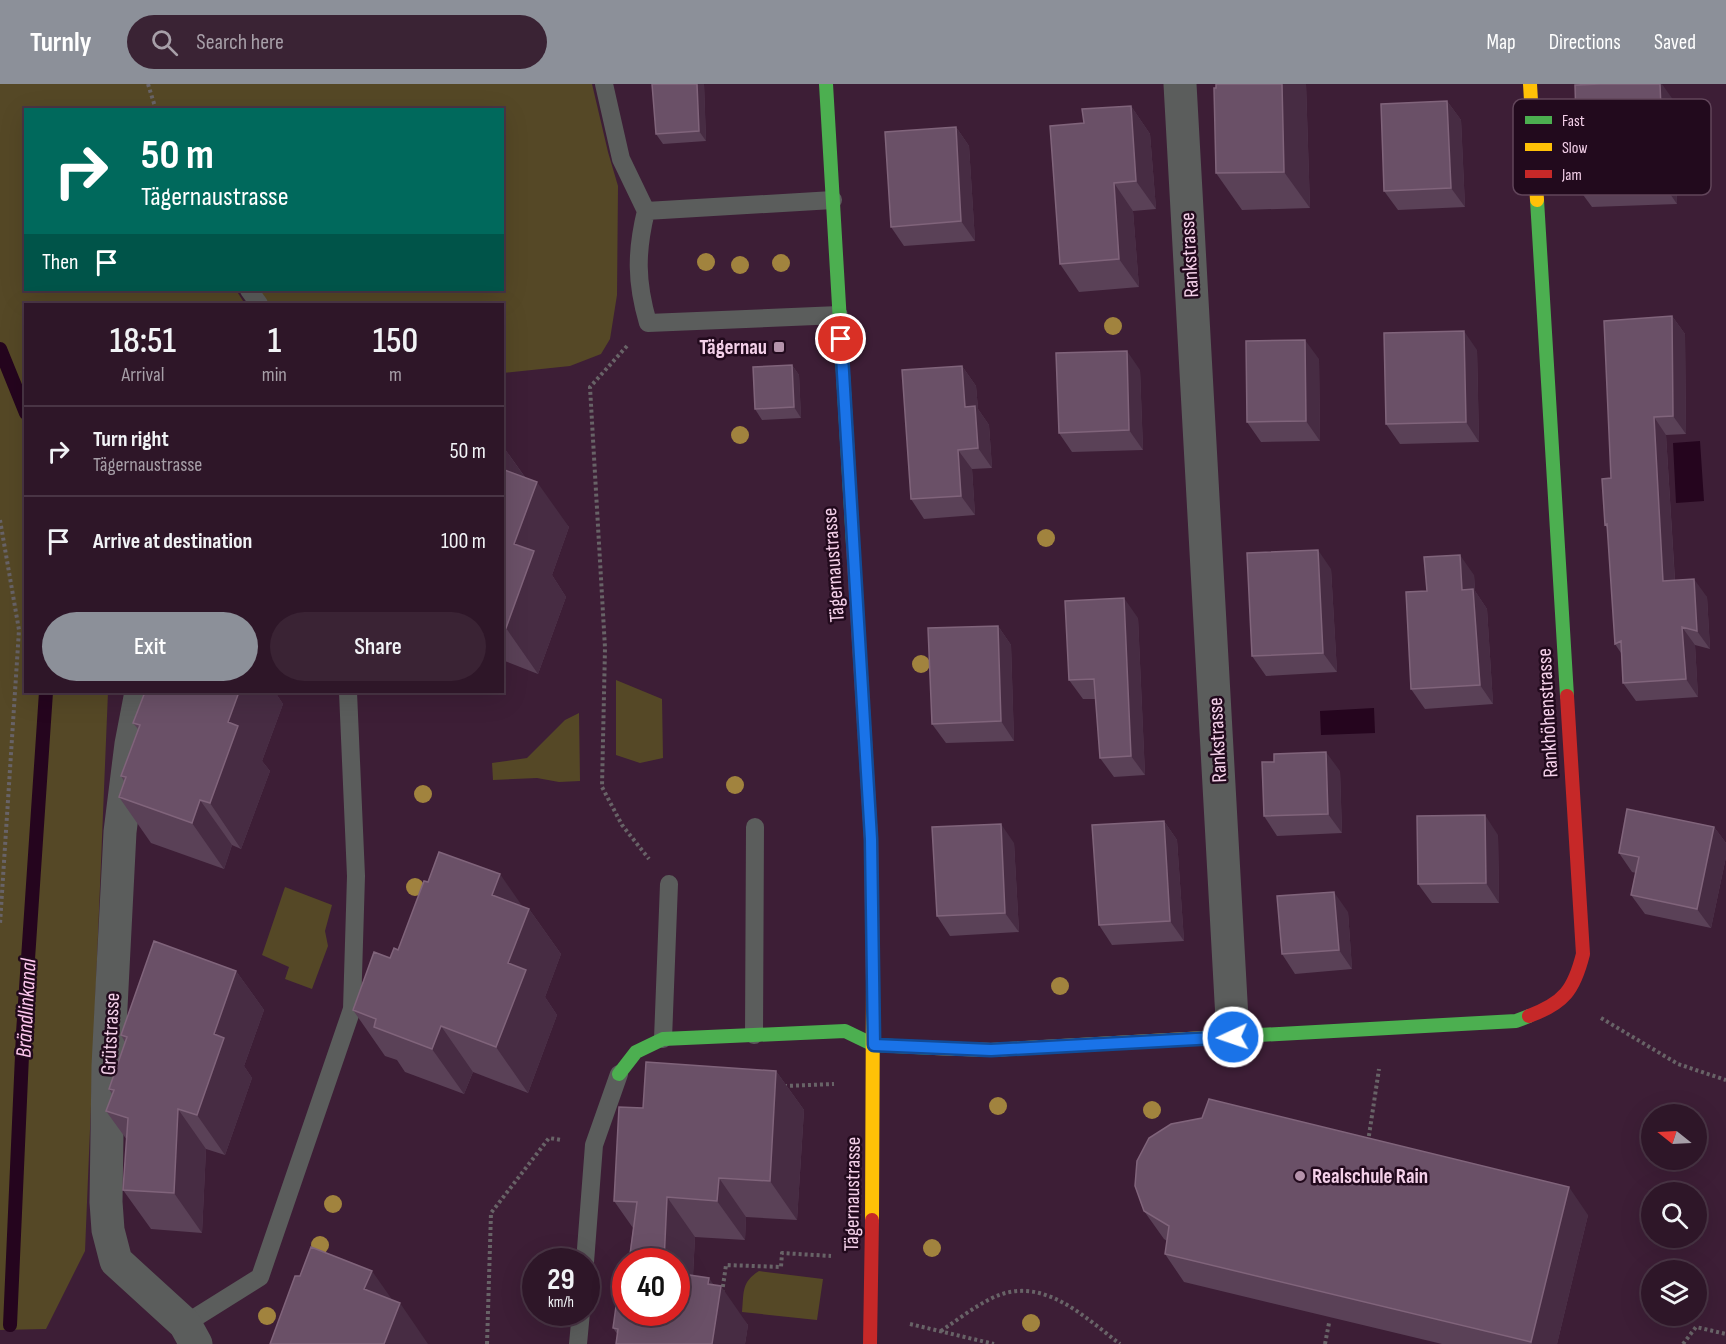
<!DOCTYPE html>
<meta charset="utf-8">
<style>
body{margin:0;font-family:"Sofia Sans Condensed",sans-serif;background:#3a2334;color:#f1f3f6;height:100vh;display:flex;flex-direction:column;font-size:22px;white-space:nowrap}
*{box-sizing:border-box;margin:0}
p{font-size:20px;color:#a79fa8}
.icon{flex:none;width:33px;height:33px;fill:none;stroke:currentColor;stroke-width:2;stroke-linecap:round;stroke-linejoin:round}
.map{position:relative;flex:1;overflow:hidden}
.panel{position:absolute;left:24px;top:219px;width:480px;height:390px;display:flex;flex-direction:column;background:#2e1628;border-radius:0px;box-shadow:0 6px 24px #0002,0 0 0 2px #493545}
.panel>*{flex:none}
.banner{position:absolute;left:24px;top:24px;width:480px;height:183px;border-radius:0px;box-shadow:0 6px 24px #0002,0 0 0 2px #493545;background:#00695c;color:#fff;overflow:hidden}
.needle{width:39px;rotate:288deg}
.buttons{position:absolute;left:1641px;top:1020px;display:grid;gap:12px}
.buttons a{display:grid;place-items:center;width:66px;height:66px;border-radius:50%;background:#2e1628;box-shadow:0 6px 24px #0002,0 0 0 2px #493545;font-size:30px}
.speed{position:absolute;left:522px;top:1164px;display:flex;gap:12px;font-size:30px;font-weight:700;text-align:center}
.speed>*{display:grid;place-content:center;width:78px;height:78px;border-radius:50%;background:#2e1628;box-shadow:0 6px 24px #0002,0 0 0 2px #493545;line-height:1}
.speed small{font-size:15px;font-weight:400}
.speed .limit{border:9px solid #d22;background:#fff;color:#111}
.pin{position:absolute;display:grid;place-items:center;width:51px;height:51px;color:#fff;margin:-26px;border:3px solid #fff;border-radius:50%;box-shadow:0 2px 6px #0007}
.me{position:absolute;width:66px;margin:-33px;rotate:267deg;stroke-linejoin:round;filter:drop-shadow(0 0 4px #0008)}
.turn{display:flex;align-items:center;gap:21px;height:126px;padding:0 18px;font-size:27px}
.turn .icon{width:78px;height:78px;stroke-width:2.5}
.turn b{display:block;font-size:42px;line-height:51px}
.then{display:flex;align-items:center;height:57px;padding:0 18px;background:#0003;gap:12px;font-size:22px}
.eta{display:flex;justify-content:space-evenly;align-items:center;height:102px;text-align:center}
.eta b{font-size:36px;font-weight:600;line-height:42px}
.cta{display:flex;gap:12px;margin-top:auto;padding:12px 18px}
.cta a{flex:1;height:69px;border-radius:36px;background:#8c9099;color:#fff;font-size:24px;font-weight:600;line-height:69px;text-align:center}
.cta a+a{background:#3a2334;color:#f1f3f6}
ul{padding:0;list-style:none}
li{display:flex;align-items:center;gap:18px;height:90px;padding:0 18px;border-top:2px solid #493545}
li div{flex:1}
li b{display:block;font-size:22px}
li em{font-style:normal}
header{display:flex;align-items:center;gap:36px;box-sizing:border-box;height:84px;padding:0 30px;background:#8c9099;color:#fff}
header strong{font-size:28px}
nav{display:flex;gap:33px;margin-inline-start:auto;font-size:21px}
.search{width:420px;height:54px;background:#3a2334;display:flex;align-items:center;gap:15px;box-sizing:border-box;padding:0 21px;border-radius:33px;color:#a79fa8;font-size:22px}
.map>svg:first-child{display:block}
.green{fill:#554826}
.water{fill:#25051e}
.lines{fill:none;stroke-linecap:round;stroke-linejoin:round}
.stream{stroke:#25051e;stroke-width:14}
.path{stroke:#686367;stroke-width:4;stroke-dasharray:3 3;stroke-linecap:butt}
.lane{stroke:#5b5d5c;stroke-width:18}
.street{stroke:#5b5d5c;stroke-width:33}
.fast{stroke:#4caf50;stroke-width:14}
.slow{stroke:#ffc107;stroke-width:14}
.jam{stroke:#c62828;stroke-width:14}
.tree{fill:#a1833e}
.wall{fill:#5a4157}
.shaded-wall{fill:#472c43}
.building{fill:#6a5067;stroke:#80647b;stroke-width:1.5}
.route-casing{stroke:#114b97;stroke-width:15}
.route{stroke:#1a73e8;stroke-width:10}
.poi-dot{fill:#b492aa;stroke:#220a1d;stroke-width:2}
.labels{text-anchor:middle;stroke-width:5;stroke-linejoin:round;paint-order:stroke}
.street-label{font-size:21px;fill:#f4d0e9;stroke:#220a1d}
.poi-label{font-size:21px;font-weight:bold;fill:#f4d0e9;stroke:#220a1d;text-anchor:end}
.water-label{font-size:22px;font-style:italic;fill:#fec7ee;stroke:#220a1d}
.key{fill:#220a1d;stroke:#61455a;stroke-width:1.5}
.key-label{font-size:16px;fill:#f4d0e9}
</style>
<header>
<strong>Turnly</strong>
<div class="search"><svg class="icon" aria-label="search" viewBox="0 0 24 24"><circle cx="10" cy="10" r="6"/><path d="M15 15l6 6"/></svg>Search here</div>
<nav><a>Map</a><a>Directions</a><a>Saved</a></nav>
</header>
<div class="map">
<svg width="1726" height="1260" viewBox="0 0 1726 1260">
<rect width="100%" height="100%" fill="#3d1e36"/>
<path class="green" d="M 0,0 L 592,0 L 608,68 L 618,102 L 617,211 L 610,255 L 601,270 L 570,282 L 503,289 L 502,220 L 258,220 L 245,206 L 502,206 L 502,26 L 26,26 L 26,206 L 236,206 L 245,220 L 26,220 L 26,608 L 108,608 L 85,1167 L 46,1245 L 0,1246 Z
M 616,596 L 662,615 L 663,674 L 640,679 L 616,671 Z
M 579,629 L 580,697 L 559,698 L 537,694 L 493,696 L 492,679 L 527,674 L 565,636 Z
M 285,803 L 332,821 L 325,847 L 328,862 L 312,905 L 285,895 L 289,883 L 262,871 Z
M 759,1187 L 823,1195 L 817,1236 L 742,1228 C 744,1209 741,1198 759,1187 Z"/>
<path class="water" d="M 1700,357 L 1704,417 L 1676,419 L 1673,359 Z
M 1374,624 L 1375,649 L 1321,651 L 1320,627 Z"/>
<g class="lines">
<path class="stream" d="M 0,265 L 26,329
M 10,1241 L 23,949 L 46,608"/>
<path class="path" d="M 148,0 L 156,26
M 627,262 L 590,303 L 605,564 L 602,703 L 622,741 L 649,775
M 0,436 L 19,546 L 0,840
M 1601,934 L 1678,980 L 1726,996
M 784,1002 L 834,1000
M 1368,1058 L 1379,985
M 620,1179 L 621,1185 L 626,1192
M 722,1209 L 726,1181 L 781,1183 L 782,1169 L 831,1172
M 910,1240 L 994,1260
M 941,1247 C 957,1236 974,1223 992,1214 C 1042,1190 1083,1232 1120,1260
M 487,1260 L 491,1129 L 549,1054 L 561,1056
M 1325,1260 L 1329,1239
M 1683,1260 L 1696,1243 L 1726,1250"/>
<path class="lane" d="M 604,0 L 621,75 L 646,127
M 833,116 L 646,127 C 636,168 636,198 648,239 L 839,231
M 249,206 L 259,220
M 754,951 L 755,743
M 663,955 L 669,800
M 585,1178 L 594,1061 L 619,990
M 185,1240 L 260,1193 L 352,925 L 356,792 L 348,608
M 578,1260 L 581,1228"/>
<path class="street" d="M 1180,0 L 1233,953
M 141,608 L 131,660 L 120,748 L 108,982 L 106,1118 L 108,1146 L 116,1177 L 185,1240 L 196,1260"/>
<path class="fast" d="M 826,0 L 853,460
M 1537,116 L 1567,612
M 1241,952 L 1516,937 L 1529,932
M 619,990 L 636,968 L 663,955 L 845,947 L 874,961 L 934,964"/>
<path class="slow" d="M 1530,0 L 1537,116
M 934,964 L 991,966 L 1241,952
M 872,1136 L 873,899"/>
<path class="jam" d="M 853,460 L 871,755 L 873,899
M 1529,932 C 1564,919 1574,906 1583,870 L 1567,612
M 870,1260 L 872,1136"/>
</g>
<g class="tree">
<circle cx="706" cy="178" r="9"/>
<circle cx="781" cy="179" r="9"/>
<circle cx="740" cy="181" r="9"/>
<circle cx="1113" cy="242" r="9"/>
<circle cx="740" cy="351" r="9"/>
<circle cx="1046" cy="454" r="9"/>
<circle cx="921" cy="580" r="9"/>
<circle cx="735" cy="701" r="9"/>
<circle cx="423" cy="710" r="9"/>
<circle cx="415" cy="803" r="9"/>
<circle cx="1060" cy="902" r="9"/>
<circle cx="998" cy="1022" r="9"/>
<circle cx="1152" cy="1026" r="9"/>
<circle cx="333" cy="1120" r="9"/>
<circle cx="320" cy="1161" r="9"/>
<circle cx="932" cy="1164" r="9"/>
<circle cx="267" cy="1232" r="9"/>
<circle cx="1031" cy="1239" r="9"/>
</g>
<path class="wall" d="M 704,0 L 706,57 L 663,60 L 656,50 Z
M 1216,0 L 1306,0 L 1310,124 L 1242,126 L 1216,89 Z
M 1447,17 L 1461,36 L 1465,123 L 1398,126 L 1384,107 Z
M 1674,17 L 1677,120 L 1592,123 L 1578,104 Z
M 1131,22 L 1150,50 L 1156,125 L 1133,127 L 1139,203 L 1079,208 L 1060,180 L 1084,39 Z
M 956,43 L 969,62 L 975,157 L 904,162 L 891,143 Z
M 1672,232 L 1685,250 L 1686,350 L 1666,351 L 1675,496 L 1707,513 L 1710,565 L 1695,561 L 1698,613 L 1636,617 L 1623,599 L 1621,569 L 1615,560 L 1608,445 L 1605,441 L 1611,394 Z
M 1477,266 L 1479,358 L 1400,360 L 1386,340 Z
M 1319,275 L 1320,357 L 1261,358 L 1247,338 Z
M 792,281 L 799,291 L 801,334 L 762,336 L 755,325 Z
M 962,282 L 976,302 L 978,325 L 989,341 L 992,384 L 972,385 L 975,431 L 924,435 L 911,415 Z
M 1140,286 L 1143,366 L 1072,368 L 1059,349 Z
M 502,361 L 525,393 L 569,443 L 552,491 L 566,513 L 538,590 L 502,576 Z
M 1331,485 L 1337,588 L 1266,592 L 1252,572 Z
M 1474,491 L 1475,507 L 1487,525 L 1493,620 L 1425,625 L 1411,605 L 1427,507 Z
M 1138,534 L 1145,691 L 1114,693 L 1100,674 L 1096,615 L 1083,615 L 1069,596 Z
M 998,542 L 1011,561 L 1014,657 L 946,659 L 932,640 Z
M 145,608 L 275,608 L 283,620 L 262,677 L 270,687 L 241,765 L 232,761 L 224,785 L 151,759 L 119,713 L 124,697 L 121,692 L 138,645 L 133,639 Z
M 1340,687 L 1342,749 L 1277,752 L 1264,732 Z
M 1164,737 L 1177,756 L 1184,857 L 1112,861 L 1099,841 Z
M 1714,743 L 1726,759 L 1726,773 L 1711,844 L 1645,830 L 1631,811 L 1636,789 L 1632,788 L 1619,769 Z
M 1498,751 L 1499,819 L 1432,819 L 1418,800 Z
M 1014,759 L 1019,848 L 950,852 L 937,832 Z
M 523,823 L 529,825 L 561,870 L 545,913 L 557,931 L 528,1009 L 473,988 L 464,1010 L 405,988 L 397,976 L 385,972 L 353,926 L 390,874 L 398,866 Z
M 1348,828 L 1352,885 L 1295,890 L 1282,870 Z
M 236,887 L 264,926 L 244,982 L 252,994 L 225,1071 L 206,1065 L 202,1149 L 151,1145 L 123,1106 L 127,1056 L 106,1027 L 112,1010 L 109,1005 L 125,958 L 121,951 Z
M 776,987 L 804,1026 L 797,1136 L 746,1133 L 745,1156 L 695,1153 L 693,1192 L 713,1200 L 748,1241 L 745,1260 L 616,1260 L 618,1251 L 613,1244 L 625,1202 L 633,1144 L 614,1117 L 643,1024 Z
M 1144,1127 L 1588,1131 L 1557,1260 L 1442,1260 L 1184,1198 L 1165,1170 L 1167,1157 L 1164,1155 Z"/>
<path class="shaded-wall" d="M 697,0 L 704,0 L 706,57 L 699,47 Z
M 1282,0 L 1306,0 L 1310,124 L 1284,88 Z
M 1660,0 L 1662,0 L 1674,17 L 1677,120 L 1664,101 Z
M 1447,17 L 1461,36 L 1465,123 L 1451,104 Z
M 1131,22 L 1150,50 L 1156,125 L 1136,97 Z
M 956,43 L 969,62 L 975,157 L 961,137 Z
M 1114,99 L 1133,127 L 1139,203 L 1119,175 Z
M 1672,232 L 1685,250 L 1686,350 L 1673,332 Z
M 1464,247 L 1477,266 L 1479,358 L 1466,338 Z
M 1305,256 L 1319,275 L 1320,357 L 1306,337 Z
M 1127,267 L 1140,286 L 1143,366 L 1129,346 Z
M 792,281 L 799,291 L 801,334 L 794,323 Z
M 962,282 L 976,302 L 978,325 L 989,341 L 992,384 L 978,364 L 965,323 Z
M 1654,333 L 1666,351 L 1676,515 L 1663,497 Z
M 502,361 L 534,406 L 502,394 Z
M 958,366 L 972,385 L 975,431 L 961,412 Z
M 537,398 L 569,443 L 552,491 L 566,513 L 538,590 L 506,544 L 514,460 Z
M 1318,466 L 1331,485 L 1337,588 L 1323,569 Z
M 1460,471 L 1474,491 L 1475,507 L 1487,525 L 1493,620 L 1480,601 L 1462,506 Z
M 1694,495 L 1707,513 L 1710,565 L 1697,547 Z
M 1124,514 L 1138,534 L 1145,691 L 1131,672 Z
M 998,542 L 1011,561 L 1014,657 L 1001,637 Z
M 1682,543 L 1695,561 L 1698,613 L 1686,595 Z
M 239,608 L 275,608 L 283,620 L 262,677 L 270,687 L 241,765 L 210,719 L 228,638 Z
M 1326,668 L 1340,687 L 1342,749 L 1328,730 Z
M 200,716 L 232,761 L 224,785 L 192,739 Z
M 1485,731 L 1498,751 L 1499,819 L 1486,799 Z
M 1164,737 L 1177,756 L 1184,857 L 1170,837 Z
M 1001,740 L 1014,759 L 1019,848 L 1005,829 Z
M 1714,743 L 1726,759 L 1726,773 L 1711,844 L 1697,825 Z
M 500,790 L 527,829 L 529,825 L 561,870 L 545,913 L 557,931 L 528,1009 L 496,963 L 508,879 L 492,811 Z
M 1334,808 L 1348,828 L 1352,885 L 1339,866 Z
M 236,887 L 264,926 L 244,982 L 252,994 L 225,1071 L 197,1031 L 214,950 Z
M 441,942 L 473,988 L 464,1010 L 432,965 Z
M 776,987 L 804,1026 L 797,1136 L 770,1097 Z
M 178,1025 L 206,1065 L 202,1149 L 174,1109 Z
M 719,1094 L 746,1133 L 745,1156 L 717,1117 Z
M 1569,1103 L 1588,1131 L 1557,1260 L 1532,1260 L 1531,1258 Z
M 667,1113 L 695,1153 L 691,1226 L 676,1205 L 676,1178 L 664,1178 Z
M 372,1187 L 398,1224 L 400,1219 L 428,1260 L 384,1260 L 364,1205 Z
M 709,1194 L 720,1210 L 721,1202 L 748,1241 L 745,1260 L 712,1260 L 708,1200 Z"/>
<path class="building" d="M 652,0 L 697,0 L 699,47 L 656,50 Z
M 1216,0 L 1282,0 L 1284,88 L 1216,89 L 1214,4 L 1216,4 Z
M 1601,0 L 1660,0 L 1664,101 L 1578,104 L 1575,1 Z
M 1447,17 L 1451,104 L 1384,107 L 1381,20 Z
M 1131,22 L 1136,97 L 1114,99 L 1119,175 L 1060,180 L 1050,42 L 1084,39 L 1082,25 Z
M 956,43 L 961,137 L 891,143 L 885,48 Z
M 1672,232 L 1673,332 L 1654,333 L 1663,497 L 1694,495 L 1697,547 L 1682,543 L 1686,595 L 1623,599 L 1621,557 L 1615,560 L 1607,440 L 1605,441 L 1602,395 L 1611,394 L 1604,237 Z
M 1464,247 L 1466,338 L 1386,340 L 1384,249 Z
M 1305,256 L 1306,337 L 1247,338 L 1246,257 Z
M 1127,267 L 1129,346 L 1059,349 L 1056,269 Z
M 792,281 L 794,323 L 755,325 L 753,283 Z
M 962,282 L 965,323 L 975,322 L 978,364 L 958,366 L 961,412 L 911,415 L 902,286 Z
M 502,385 L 537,398 L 514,460 L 534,467 L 506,544 L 502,543 Z
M 1318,466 L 1323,569 L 1252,572 L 1247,469 Z
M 1460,471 L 1462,506 L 1473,505 L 1480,601 L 1411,605 L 1406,508 L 1427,507 L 1424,473 Z
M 1124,514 L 1131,672 L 1100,674 L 1094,595 L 1069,596 L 1065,517 Z
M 998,542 L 1001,637 L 932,640 L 928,544 Z
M 145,608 L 239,608 L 228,638 L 238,642 L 210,719 L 200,716 L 192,739 L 119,713 L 126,693 L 121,692 L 140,641 L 133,639 Z
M 1326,668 L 1328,730 L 1264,732 L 1262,678 L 1274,678 L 1274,670 Z
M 1627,725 L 1714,743 L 1697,825 L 1631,811 L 1639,773 L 1619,769 Z
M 1485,731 L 1486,799 L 1418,800 L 1417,732 Z
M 1164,737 L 1170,837 L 1099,841 L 1092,741 Z
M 1001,740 L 1005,829 L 937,832 L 932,743 Z
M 439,768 L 500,790 L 492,811 L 529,825 L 508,879 L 526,886 L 496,963 L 441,942 L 432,965 L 374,943 L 376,935 L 353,926 L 374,868 L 390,874 L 394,864 L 398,866 L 424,797 L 428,798 Z
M 1334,808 L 1339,866 L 1282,870 L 1277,812 Z
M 154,857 L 236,887 L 214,950 L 224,954 L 197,1031 L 178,1025 L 174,1109 L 123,1106 L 128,1034 L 106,1027 L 114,1006 L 109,1005 L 127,953 L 121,951 Z
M 646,978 L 776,987 L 770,1097 L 719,1094 L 717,1117 L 667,1113 L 664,1178 L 629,1178 L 637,1118 L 614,1117 L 619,1023 L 643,1024 Z
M 1209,1015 L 1569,1103 L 1531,1258 L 1165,1170 L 1169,1142 L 1144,1127 L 1135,1102 L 1137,1077 L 1149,1054 L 1171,1040 L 1202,1034 Z
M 311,1163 L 372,1187 L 364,1205 L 400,1219 L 384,1260 L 270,1260 L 295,1192 L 300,1192 Z
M 676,1189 L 709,1194 L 708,1200 L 721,1202 L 712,1260 L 616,1260 L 618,1245 L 613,1244 L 619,1201 L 625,1202 L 626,1201 L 626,1228 L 676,1228 Z"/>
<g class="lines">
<defs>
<path id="route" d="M 841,255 L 871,755 L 874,961 L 991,966 L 1233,953"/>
</defs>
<use href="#route" class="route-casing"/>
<use href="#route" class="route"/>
</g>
<g class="poi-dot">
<rect x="773" y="257" width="12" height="12" rx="3"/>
<circle cx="1300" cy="1092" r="6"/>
</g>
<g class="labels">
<g class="street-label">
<text transform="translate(1189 171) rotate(-93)" y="7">Rankstrasse</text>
<text transform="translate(833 481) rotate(-94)" y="7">Tägernaustrasse</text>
<text transform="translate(1547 629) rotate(-93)" y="7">Rankhöhenstrasse</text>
<text transform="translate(1217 656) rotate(-93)" y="7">Rankstrasse</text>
<text transform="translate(110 950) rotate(-87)" y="7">Grütstrasse</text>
<text transform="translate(852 1110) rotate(-89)" y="7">Tägernaustrasse</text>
</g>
<g class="poi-label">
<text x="767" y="270">Tägernau</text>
<text x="1312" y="1099" text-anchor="start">Realschule Rain</text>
</g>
<g class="water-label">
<text transform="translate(25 924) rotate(-87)" y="8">Brändlinkanal</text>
</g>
</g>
<rect x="1513" y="15" width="198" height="96" rx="9" class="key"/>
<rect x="1525" y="32" width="27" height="8" fill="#4caf50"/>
<rect x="1525" y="59" width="27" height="8" fill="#ffc107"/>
<rect x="1525" y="86" width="27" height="8" fill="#c62828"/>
<g class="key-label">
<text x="1562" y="42">Fast</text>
<text x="1562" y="69">Slow</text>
<text x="1562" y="96">Jam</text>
</g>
</svg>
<div class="buttons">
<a><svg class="needle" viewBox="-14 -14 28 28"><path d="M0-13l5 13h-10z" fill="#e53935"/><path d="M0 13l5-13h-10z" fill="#a79fa8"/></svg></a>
<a><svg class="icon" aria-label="search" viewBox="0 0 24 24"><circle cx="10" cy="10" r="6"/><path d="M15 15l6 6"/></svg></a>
<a><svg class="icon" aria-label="layers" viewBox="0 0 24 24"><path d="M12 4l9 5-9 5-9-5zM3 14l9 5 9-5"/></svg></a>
</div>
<div class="speed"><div>29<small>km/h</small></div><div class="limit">40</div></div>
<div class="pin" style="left:841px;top:255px;background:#d93025"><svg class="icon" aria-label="arrive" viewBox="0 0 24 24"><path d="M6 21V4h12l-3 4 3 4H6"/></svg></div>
<svg class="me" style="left:1233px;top:953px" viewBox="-20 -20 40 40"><circle r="17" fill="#1a73e8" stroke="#fff" stroke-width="3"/><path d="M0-11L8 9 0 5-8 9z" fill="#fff"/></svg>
<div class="banner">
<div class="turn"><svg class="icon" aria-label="right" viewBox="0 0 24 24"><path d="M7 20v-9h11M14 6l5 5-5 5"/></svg><div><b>50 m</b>Tägernaustrasse</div></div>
<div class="then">Then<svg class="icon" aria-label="arrive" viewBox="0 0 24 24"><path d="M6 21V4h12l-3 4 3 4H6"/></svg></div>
</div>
<section class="panel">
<div class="eta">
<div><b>18:51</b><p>Arrival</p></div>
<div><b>1</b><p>min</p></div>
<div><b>150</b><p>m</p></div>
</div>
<ul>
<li><svg class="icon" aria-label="right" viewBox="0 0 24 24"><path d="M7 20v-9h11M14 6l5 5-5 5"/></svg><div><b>Turn right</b><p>Tägernaustrasse</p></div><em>50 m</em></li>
<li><svg class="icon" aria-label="arrive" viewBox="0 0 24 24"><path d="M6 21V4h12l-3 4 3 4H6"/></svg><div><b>Arrive at destination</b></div><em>100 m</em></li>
</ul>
<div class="cta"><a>Exit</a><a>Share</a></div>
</section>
</div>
